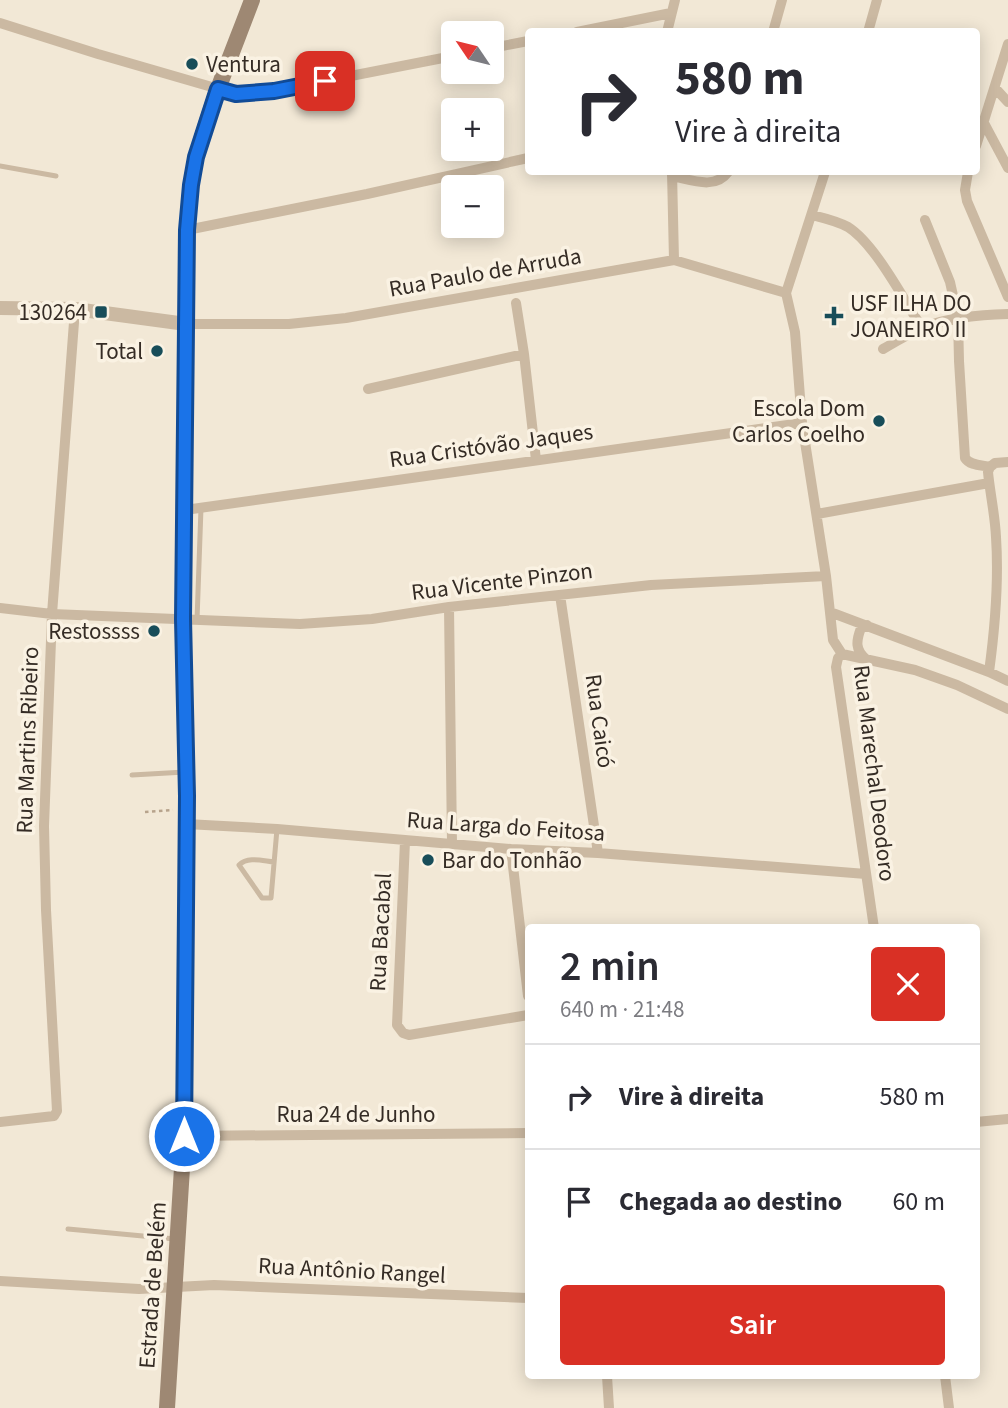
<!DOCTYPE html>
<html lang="pt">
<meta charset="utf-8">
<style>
body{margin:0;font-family:"Source Sans 3",sans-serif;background:#f2f2f3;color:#2b2b33;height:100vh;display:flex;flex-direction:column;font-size:26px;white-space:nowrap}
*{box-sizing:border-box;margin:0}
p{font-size:23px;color:#7c7c81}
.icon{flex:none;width:38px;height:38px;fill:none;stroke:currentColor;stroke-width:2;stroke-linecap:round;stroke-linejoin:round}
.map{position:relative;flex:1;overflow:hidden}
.details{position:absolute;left:525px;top:924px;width:455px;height:455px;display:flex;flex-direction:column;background:#fff;border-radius:7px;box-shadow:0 4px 18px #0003}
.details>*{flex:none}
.hud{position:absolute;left:525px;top:28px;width:455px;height:147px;border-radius:7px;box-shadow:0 4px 18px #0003;background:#fff;color:#2b2b33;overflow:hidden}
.needle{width:46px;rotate:305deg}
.controls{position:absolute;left:441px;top:21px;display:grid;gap:14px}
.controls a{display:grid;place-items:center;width:63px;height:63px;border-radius:7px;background:#fff;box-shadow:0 4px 18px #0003;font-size:35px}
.pin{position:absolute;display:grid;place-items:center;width:60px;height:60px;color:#fff;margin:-30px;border-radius:14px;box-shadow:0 4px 10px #0006}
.me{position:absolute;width:77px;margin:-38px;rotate:0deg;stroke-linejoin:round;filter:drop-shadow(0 0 5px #0008)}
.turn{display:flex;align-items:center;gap:24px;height:147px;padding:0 35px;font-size:32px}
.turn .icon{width:91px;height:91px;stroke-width:2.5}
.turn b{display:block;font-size:49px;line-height:60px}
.round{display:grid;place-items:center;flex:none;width:74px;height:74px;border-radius:7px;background:#f2f2f3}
.overview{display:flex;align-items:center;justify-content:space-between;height:119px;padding:0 35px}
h1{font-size:42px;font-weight:600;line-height:52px}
.button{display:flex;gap:14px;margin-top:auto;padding:14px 35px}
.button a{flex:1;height:80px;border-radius:7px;background:#d93025;color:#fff;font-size:28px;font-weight:600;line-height:80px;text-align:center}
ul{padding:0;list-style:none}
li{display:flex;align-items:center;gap:21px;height:105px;padding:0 35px;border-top:2px solid #e1e1e2}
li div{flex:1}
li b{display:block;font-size:26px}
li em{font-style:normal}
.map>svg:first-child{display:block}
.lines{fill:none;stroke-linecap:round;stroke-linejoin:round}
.path{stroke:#b7a38c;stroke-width:2.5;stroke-dasharray:3.5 3.5;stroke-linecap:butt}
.service{stroke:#cbb9a2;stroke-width:5}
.minor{stroke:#cbb9a2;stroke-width:10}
.tertiary{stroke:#cbb9a2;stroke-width:14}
.secondary{stroke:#9e8873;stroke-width:16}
.route-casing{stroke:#114b97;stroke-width:18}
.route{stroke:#1a73e8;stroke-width:12}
.poi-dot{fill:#184d59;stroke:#faf2e3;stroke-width:2.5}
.labels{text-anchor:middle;stroke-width:7;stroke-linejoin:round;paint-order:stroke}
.poi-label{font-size:23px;fill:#352c25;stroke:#faf2e3;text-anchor:end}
.street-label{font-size:23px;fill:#352c25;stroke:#faf2e3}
</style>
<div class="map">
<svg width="1008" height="1408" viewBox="0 0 1008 1408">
<rect width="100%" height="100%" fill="#f2e8d6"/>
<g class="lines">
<path class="path" d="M 145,812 L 173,810"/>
<path class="service" d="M 0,166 L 56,176
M 197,620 L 201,508
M 132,775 L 185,772
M 274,862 C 263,861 248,856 239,865 L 262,898 L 271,898 L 277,829
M 68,1229 L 175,1239"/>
<path class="minor" d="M 0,23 L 98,54 L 236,94 L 274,91 L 453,56
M 577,32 L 671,13
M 667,32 L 675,0
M 773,32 L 782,0
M 868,32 L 877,0
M 492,48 L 528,41
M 995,88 L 1008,102
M 984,123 L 1008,168
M 976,146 L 1008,44
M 672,172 L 674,260
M 968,172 L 965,190 L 967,201 L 1008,297
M 672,176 C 692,180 715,190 728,172
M 812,215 C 824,218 837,221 848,227 C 875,244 904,300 922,328
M 925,220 L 950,282 L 958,318 L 959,361 L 965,458 C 970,466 982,465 990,467
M 187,230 L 367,194 L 528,158
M 786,293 L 795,332 L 802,423 L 826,576 L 833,640 L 842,654
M 786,293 L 825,172
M 516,303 L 524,354 L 536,460
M 186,324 L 289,324 L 346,318 L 674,260 L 786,293
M 883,349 C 896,342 909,333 922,328 C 949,317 979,315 1008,314
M 368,389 L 524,354
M 990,467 L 995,463 L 1008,462
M 185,510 L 802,423
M 817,514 L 989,483
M 560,595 L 598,853
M 449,607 L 452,844
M 0,608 L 52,614 L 300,624 L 372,619 L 449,607 L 651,585 L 826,576
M 830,612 L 989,672 L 1008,681
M 842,654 L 838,658 L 836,667 L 874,928
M 842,654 L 915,670 L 957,685 L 1008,709
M 866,659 C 855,650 856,641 861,628 L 867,625
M 989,672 C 995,628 999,582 996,537 C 995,515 990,493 988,472 L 990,467
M 186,824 L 277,829 L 511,849 L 598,853 L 866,874
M 405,841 L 397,1025 L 403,1033 L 409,1035 L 528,1015
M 511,849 L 528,996
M 0,1122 L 54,1116 L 57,1111 L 46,910 L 44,826 L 52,614 L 75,309
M 976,1122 L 1008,1119
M 184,1136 L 528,1133
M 0,1281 L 139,1289 L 214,1285 L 528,1298
M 607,1376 L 609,1408
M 945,1376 L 949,1408"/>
<path class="tertiary" d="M 0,308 L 75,309 L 186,324"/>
<path class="secondary" d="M 167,1408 L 184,1136 L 187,796 L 183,619 L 187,230 C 189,205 190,179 197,155 C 211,102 233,51 252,0"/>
</g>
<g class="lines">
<defs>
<path id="route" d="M 184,1136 L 187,796 L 183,619 L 187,230 L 191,185 L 196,157 L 218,89 L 236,94 L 274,91 L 325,81"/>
</defs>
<use href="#route" class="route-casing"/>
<use href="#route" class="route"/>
</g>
<g class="poi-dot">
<circle cx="192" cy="64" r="7"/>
<rect x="94" y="305" width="14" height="14" rx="3.5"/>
<path d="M830.5 305.5h7v7h7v7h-7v7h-7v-7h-7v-7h7z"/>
<circle cx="157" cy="351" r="7"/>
<circle cx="879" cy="421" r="7"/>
<circle cx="154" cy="631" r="7"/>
<circle cx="428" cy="860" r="7"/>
</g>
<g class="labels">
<g class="poi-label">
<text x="206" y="72" text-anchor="start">Ventura</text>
<text x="850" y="311" text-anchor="start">USF ILHA DO<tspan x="850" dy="26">JOANEIRO II</tspan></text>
<text x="87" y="320">130264</text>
<text x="143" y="359">Total</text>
<text x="865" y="416">Escola Dom<tspan x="865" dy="26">Carlos Coelho</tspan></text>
<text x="140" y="639">Restossss</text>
<text x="442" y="868" text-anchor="start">Bar do Tonhão</text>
</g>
<g class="street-label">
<text transform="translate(485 272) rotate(-10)" y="8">Rua Paulo de Arruda</text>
<text transform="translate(491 445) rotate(-8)" y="8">Rua Cristóvão Jaques</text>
<text transform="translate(502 581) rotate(-7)" y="8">Rua Vicente Pinzon</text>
<text transform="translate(600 721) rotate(82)" y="8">Rua Caicó</text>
<text transform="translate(27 740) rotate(-88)" y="8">Rua Martins Ribeiro</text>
<text transform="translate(875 773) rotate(83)" y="8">Rua Marechal Deodoro</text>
<text transform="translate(506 826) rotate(4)" y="8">Rua Larga do Feitosa</text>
<text transform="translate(380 932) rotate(-87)" y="8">Rua Bacabal</text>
<text x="356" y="1122">Rua 24 de Junho</text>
<text transform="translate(352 1270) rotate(3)" y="8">Rua Antônio Rangel</text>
<text transform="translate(152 1285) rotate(-86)" y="8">Estrada de Belém</text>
</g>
</g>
</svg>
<div class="controls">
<a><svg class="needle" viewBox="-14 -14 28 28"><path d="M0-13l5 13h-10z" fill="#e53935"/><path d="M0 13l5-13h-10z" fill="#7c7c81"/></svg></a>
<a>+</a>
<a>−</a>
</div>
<div class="pin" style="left:325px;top:81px;background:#d93025"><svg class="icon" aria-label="arrive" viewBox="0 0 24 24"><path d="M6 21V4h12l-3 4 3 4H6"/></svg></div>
<svg class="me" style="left:184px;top:1136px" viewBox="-20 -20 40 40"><circle r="17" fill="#1a73e8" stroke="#fff" stroke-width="3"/><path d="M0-11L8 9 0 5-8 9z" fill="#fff"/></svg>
<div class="hud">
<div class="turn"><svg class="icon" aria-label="right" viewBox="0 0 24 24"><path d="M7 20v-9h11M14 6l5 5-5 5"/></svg><div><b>580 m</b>Vire à direita</div></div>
</div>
<section class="details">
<div class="overview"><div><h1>2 min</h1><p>640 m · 21:48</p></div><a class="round" style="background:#d93025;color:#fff"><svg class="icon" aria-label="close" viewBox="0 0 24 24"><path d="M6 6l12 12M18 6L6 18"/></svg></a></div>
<ul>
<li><svg class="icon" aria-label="right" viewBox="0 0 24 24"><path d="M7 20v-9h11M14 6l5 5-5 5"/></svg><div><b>Vire à direita</b></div><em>580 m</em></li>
<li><svg class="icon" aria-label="arrive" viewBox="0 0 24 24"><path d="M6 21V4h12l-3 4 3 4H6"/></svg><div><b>Chegada ao destino</b></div><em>60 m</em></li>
</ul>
<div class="button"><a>Sair</a></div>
</section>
</div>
